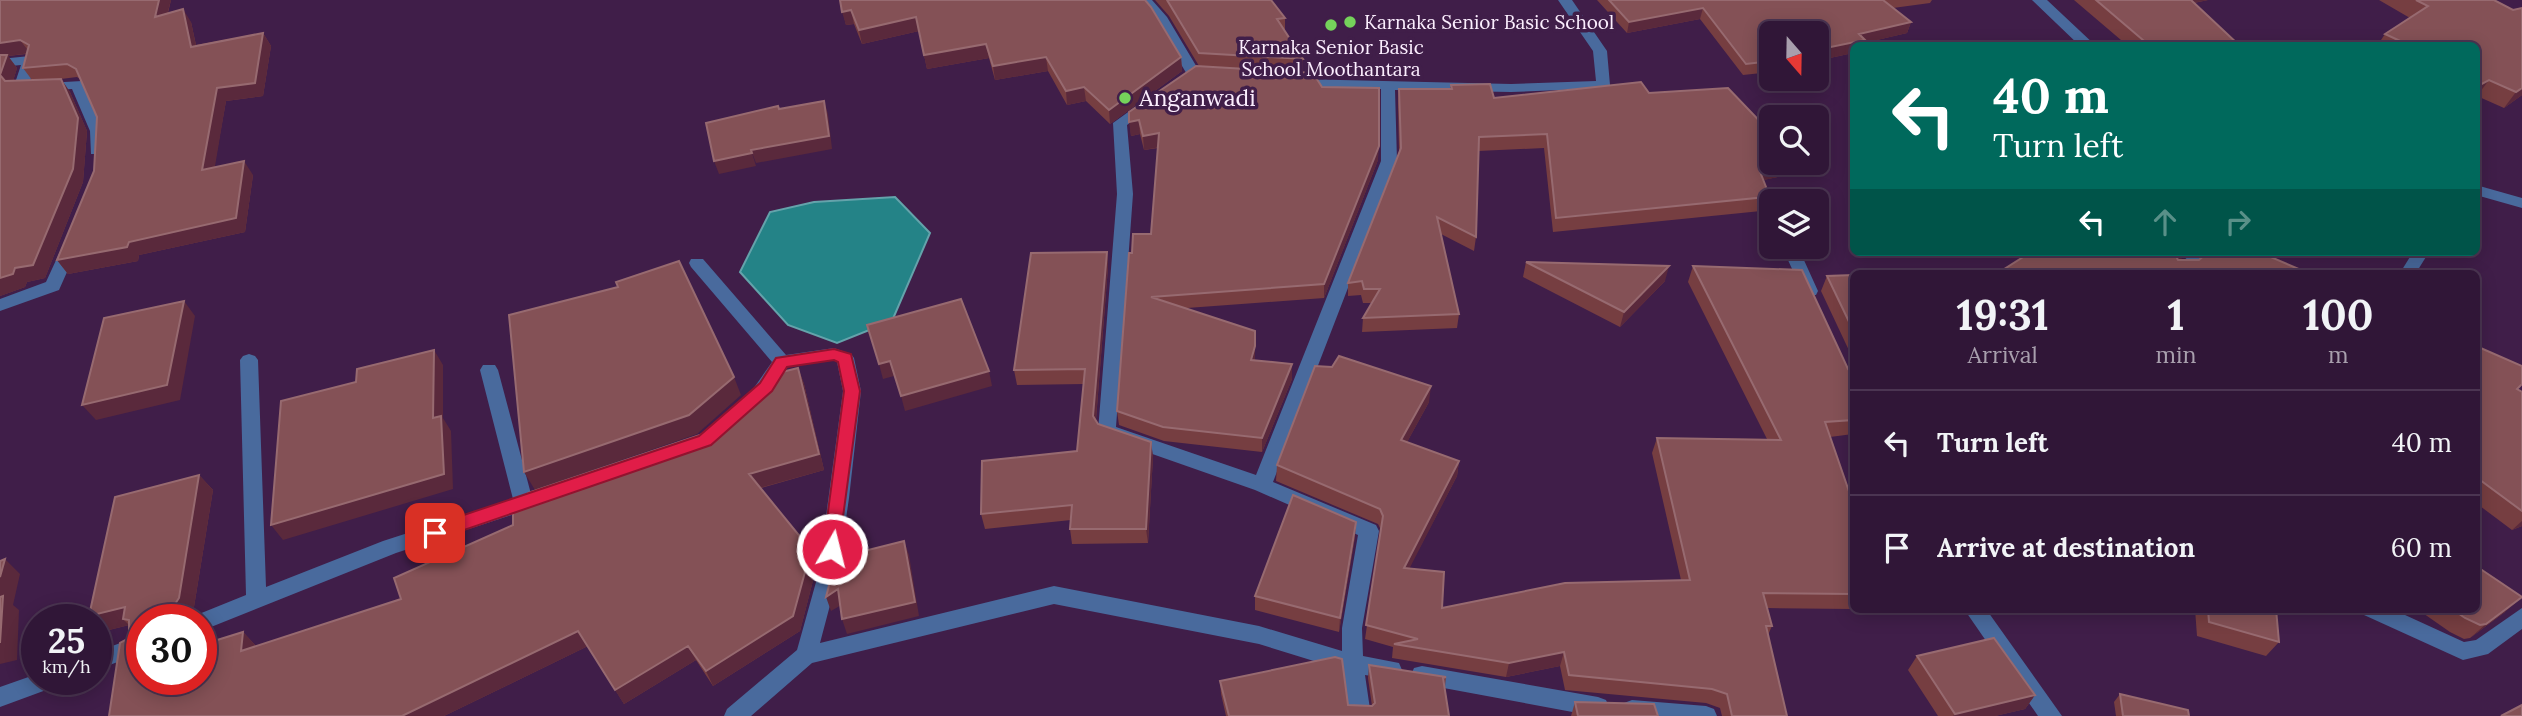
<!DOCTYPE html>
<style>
body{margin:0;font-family:Lora,serif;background:#381f3f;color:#f1f3f6;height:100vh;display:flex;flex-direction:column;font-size:26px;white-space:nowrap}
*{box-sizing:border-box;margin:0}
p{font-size:23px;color:#a89fad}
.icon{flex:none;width:38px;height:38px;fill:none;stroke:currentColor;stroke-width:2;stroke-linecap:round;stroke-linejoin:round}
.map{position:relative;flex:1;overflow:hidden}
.panel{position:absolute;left:1850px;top:270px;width:630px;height:343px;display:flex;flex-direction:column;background:#301637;border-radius:10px;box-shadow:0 4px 18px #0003,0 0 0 2px #4b3552}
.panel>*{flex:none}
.hud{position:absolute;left:1850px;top:42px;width:630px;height:214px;border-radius:10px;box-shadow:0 4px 18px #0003,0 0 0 2px #4b3552;background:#00695c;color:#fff;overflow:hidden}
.needle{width:46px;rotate:160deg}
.tools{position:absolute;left:1759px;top:21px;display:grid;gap:14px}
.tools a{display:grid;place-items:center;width:70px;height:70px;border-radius:10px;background:#301637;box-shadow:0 4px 18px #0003,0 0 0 2px #4b3552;font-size:35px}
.speed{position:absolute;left:21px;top:604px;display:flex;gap:14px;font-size:35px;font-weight:700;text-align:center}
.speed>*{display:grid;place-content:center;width:91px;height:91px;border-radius:50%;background:#301637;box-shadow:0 4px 18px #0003,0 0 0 2px #4b3552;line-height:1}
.speed small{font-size:18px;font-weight:400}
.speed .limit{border:10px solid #d22;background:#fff;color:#111}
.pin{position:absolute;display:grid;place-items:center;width:60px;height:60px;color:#fff;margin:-30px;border-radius:14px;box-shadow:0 4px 10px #0006}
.me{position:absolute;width:77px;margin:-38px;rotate:8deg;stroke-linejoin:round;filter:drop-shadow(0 0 5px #0008)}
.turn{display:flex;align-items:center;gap:24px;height:147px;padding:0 28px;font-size:32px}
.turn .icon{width:91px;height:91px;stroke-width:2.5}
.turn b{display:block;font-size:49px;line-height:60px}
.lanes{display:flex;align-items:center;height:66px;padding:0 28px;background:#0003;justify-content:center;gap:35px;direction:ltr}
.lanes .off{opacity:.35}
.eta{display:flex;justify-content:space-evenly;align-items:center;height:119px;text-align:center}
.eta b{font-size:42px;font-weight:800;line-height:49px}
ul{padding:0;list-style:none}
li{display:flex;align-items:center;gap:21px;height:105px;padding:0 28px;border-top:2px solid #4b3552}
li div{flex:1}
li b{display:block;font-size:26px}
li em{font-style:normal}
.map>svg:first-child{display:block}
.water{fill:#248387;stroke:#64a3ab;stroke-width:2}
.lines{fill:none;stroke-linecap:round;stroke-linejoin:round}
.minor{fill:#496a9d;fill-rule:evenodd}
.wall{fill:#763e41;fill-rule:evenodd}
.shaded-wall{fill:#5a293c}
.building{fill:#845156;stroke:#976a70;stroke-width:2}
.route{fill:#e11d48;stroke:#92132f;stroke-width:2}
.poi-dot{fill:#75d25b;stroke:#401e49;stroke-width:2.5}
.labels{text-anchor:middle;stroke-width:7;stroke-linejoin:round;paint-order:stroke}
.far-poi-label{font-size:19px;fill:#fbeefe;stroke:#401e49;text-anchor:start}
.poi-label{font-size:23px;fill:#fbeefe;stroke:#401e49;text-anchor:start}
</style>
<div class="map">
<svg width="2522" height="716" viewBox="0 0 2522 716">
<rect width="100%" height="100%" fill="#401e49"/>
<path class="water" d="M 895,197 L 930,233 L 892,321 L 837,343 L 788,325 L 740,272 L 770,212 L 814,202 Z"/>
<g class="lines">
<path class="minor" d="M 1138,0 L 1152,0 L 1167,17 L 1198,69 L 1215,71 L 1215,77 L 1188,76 L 1154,19 Z
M 1558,0 L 1572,0 L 1607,51 L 1610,85 L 1608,88 L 1511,92 L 1395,90 L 1397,161 L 1273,482 L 1376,525 L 1379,531 L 1362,628 L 1363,656 L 1399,663 L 1402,670 L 1399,677 L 1391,679 L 1365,675 L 1371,716 L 1349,716 L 1343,670 L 1259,644 L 1054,604 L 812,663 L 751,716 L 724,716 L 727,709 L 797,650 L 818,575 L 843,391 L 837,362 L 833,360 L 787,367 L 766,397 L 754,397 L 751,392 L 772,362 L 691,267 L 689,263 L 691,259 L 703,259 L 786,355 L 834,348 L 851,354 L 854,358 L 861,391 L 849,498 L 838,575 L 820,643 L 1054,586 L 1259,626 L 1342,651 L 1342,628 L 1358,535 L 1255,490 L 1101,436 L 1098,431 L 1117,194 L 1113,123 L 1142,102 L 1152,102 L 1154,105 L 1127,125 L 1133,194 L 1116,427 L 1256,475 L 1381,161 L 1381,89 L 1298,87 L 1291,83 L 1298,79 L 1511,84 L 1596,81 L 1593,51 Z
M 2032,0 L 2047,0 L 2096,46 L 2080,46 Z
M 30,56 L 37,60 L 29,84 L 82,81 L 104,131 L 101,154 L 91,154 L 90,131 L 72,89 L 15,92 L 13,89 L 21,65 L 0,67 L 0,59 Z
M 2476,185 L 2522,198 L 2522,208 L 2476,195 Z
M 71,240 L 79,245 L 59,290 L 0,311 L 0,299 L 46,282 L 63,245 Z
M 1782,247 L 1798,247 L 1818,291 L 1816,295 L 1804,295 Z
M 2194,252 L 2213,252 L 2187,273 L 2168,273 Z
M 2413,252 L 2429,252 L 2416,273 L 2400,273 Z
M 249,354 L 255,356 L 258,360 L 266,587 L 383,541 L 513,499 L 480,370 L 483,365 L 495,365 L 498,370 L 531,494 L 550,487 L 557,490 L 560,495 L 557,500 L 396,553 L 201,631 L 201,620 L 192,620 L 194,616 L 246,595 L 240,360 L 243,356 Z
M 2522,608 L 2522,629 L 2488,654 L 2463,660 L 2364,615 L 2361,609 L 2392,609 L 2464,642 L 2476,640 Z
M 1964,609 L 1986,609 L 2062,716 L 2038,716 Z
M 142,635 L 142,653 L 96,670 L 96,652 Z
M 1422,666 L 1598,697 L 1606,700 L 1609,707 L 1606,714 L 1594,716 L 1422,684 L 1414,682 L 1411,675 L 1414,668 Z
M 37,674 L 37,679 L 60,679 L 57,686 L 0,707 L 0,687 Z
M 1632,700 L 1706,706 L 1714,709 L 1717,716 L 1624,716 L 1621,710 L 1624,703 Z"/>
</g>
<path class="wall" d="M 0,0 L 171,0 L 168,13 L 191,22 L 196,45 L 263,33 L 271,46 L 263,96 L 226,101 L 214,168 L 253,175 L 245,232 L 139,255 L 138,261 L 68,274 L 57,260 L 94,171 L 97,117 L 80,79 L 77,77 L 61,79 L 70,92 L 87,131 L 83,182 L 45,278 L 27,282 L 25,287 L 0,296 ZM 26,54 L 23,68 L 32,80 L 13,81 L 17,68 L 8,56 Z
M 840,0 L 1181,57 L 1182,71 L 1110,124 L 1086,101 L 1067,105 L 1048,71 L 995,80 L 989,58 L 927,69 L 919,31 L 862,44 L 854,24 L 846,25 Z
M 1155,0 L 1271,0 L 1285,18 L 1285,31 L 1303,59 L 1303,73 L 1322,87 L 1378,160 L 1324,298 L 1187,308 L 1255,361 L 1292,364 L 1292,379 L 1262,452 L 1164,441 L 1119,425 L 1117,411 L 1132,253 L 1151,234 L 1158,148 L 1144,150 L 1140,134 L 1131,136 L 1129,112 L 1199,66 L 1169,16 Z
M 1597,0 L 1932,0 L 1930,3 L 1893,8 L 1911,22 L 1907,33 L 1864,43 L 1864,46 L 1853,46 L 1853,53 L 1816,61 L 1816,33 L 1771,33 L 1771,72 L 1743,75 L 1700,19 L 1627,33 Z
M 2074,0 L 2208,0 L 2194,3 L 2240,46 L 2128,46 Z
M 2379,0 L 2494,0 L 2513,10 L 2522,8 L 2522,95 L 2504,108 L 2477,96 L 2476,46 L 2377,46 L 2385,34 L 2410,18 Z
M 1451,85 L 1494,98 L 1649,93 L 1792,174 L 1763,180 L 1768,192 L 1776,196 L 1774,201 L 1771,201 L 1771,210 L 1553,232 L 1544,148 L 1478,151 L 1476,237 L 1474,251 L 1441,234 L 1459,314 L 1457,328 L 1362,332 L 1363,318 L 1372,303 L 1363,303 L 1361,295 L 1348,296 L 1348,283 L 1399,152 L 1398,102 L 1399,89 L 1450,89 Z
M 1107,252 L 1108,267 L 1096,420 L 1098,424 L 1151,442 L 1153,457 L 1148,543 L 1072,544 L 1070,529 L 1071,520 L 985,529 L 981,514 L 1077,451 L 1084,384 L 1017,385 L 1014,370 Z
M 1526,262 L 1665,281 L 1620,327 L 1523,277 Z
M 1693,266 L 1848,369 L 1852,374 L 1853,375 L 1853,434 L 1830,437 L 1853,503 L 1853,609 L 1767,608 L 1772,626 L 1768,635 L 1787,716 L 1722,716 L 1720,708 L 1706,703 L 1565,690 L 1560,666 L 1506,677 L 1392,658 L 1393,647 L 1365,639 L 1381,530 L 1378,524 L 1276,481 L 1277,465 L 1429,402 L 1407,442 L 1459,461 L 1457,476 L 1409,568 L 1442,608 L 1681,580 L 1652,453 L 1657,438 L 1767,439 L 1688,282 Z
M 1853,275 L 1853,359 L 1821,291 L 1827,276 Z
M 2476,346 L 2517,389 L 2522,392 L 2522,526 L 2512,530 L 2476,503 Z
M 798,368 L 804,384 L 824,470 L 761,488 L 811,550 L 817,565 L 800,631 L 713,686 L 696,660 L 624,704 L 588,646 L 444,716 L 109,716 L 120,643 L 129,638 L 129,625 L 105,631 L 96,623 L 96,620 L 93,620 L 89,616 L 115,497 L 199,475 L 213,490 L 193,613 L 190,620 L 142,620 L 142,679 L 201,679 L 201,645 L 243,632 L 256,646 L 401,599 L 394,578 L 513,525 L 513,511 L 529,506 L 528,493 L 706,433 L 770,375 Z
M 1355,537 L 1339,632 L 1255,610 L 1255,596 Z
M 2195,609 L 2276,609 L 2279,642 L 2266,656 L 2197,636 Z
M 2417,609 L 2476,609 L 2505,612 L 2470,638 L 2464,639 L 2450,632 Z
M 1917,656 L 2035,695 L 2025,709 L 1995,716 L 1938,716 L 1908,670 Z
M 1369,665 L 1446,677 L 1445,687 L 1449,716 L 1226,716 L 1221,694 L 1220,681 L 1348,705 L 1372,706 L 1368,678 Z
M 2120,694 L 2189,716 L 2116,716 L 2114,702 Z
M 1575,702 L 1658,716 L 1571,716 Z"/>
<path class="shaded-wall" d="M 159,0 L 171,0 L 163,30 L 155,17 Z
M 2181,0 L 2208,0 L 2178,6 Z
M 1703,8 L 1700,19 L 1627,33 L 1629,22 Z
M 183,9 L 191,22 L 199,60 L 191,47 Z
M 851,10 L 854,24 L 846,25 L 842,12 Z
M 916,17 L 919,31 L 862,44 L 859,30 Z
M 1911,22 L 1907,33 L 1864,43 L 1864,46 L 1853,46 L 1853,53 L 1816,61 L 1816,50 L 1859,34 Z
M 263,33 L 271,46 L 263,96 L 226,101 L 212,184 L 202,170 L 217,88 Z
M 20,40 L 30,53 L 8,56 L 17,68 L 11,88 L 0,75 L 0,43 Z
M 986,44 L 989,58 L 927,69 L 924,55 Z
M 1046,57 L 1048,71 L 995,80 L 993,66 Z
M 1181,57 L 1182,71 L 1110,124 L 1109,110 Z
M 61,79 L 70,92 L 87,131 L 83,182 L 45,278 L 27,282 L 25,287 L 0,296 L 0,278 L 15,268 Z
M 2489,80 L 2477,96 L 2476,97 L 2476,87 Z
M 1084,87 L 1086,101 L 1067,105 L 1066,91 Z
M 2522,88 L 2522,95 L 2504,108 L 2516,92 Z
M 824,101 L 828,114 L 832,149 L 756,163 L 751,150 Z
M 1139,120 L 1140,134 L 1131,136 L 1129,122 Z
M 1159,133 L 1160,147 L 1144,150 L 1143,136 Z
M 1379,146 L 1378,160 L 1324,298 L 1324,284 Z
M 752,153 L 756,166 L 719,174 L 714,161 Z
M 244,161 L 253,175 L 245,232 L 139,255 L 138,261 L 68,274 L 57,260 L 129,242 Z
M 1785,163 L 1796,163 L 1792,174 L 1755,182 L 1759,169 Z
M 1107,252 L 1108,267 L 1095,431 L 1093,416 Z
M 2181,252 L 2190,252 L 2166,271 L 2176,256 Z
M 1669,266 L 1665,281 L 1620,327 L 1624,312 Z
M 184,301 L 195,316 L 180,400 L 96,420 L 82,405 Z
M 1255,346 L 1255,360 L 1251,374 L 1251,360 Z
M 434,350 L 443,365 L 443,418 L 451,431 L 453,489 L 283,540 L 271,525 L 433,418 Z
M 890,361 L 894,376 L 883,379 L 879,364 Z
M 1292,364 L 1292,379 L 1262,452 L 1262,438 Z
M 798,368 L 804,384 L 824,470 L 756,489 L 749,474 Z
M 989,371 L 992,386 L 905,411 L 901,396 Z
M 734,377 L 741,395 L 697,434 L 535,490 L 524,472 Z
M 1431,386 L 1429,402 L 1400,455 L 1401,440 Z
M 1151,442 L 1153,457 L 1148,543 L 1146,529 Z
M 1459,461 L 1457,476 L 1402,583 L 1404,568 Z
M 199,475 L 213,490 L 193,613 L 190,620 L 175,620 L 175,604 Z
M 2522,521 L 2522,526 L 2512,530 Z
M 1356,522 L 1355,537 L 1339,632 L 1340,618 Z
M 904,541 L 909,555 L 919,616 L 847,634 L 842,619 Z
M 811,550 L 817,565 L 800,631 L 713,686 L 706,671 Z
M 5,559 L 20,574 L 13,605 L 19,610 L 17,660 L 0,664 L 0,577 Z
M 838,589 L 843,604 L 831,611 L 826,597 Z
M 2522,597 L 2505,612 L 2470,638 L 2486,624 Z
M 125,607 L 129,620 L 123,619 L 129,625 L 105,631 L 96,623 L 96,620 L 93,620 L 89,616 Z
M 578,631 L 588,646 L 444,716 L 402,716 Z
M 243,632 L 257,647 L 241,651 Z
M 688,646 L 696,660 L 624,704 L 615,690 Z
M 1564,652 L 1560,666 L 1506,677 L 1509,663 Z
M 2035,695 L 2025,709 L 1995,716 L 1953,716 L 1955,714 Z"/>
<path class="building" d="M 0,0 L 159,0 L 155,17 L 183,9 L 191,47 L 263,33 L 255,83 L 217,88 L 202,170 L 244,161 L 236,218 L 129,242 L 127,247 L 57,260 L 94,171 L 97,117 L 76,69 L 67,64 L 23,68 L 29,45 L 20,40 L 0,43 Z
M 840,0 L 1145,0 L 1151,7 L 1181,57 L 1109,110 L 1084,87 L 1066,91 L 1046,57 L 993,66 L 986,44 L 924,55 L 916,17 L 859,30 L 851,10 L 842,12 Z
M 1167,0 L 1271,0 L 1285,18 L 1277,19 L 1303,59 L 1199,53 Z
M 1609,0 L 1883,0 L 1911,22 L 1859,34 L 1865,40 L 1816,50 L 1816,33 L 1771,33 L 1771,61 L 1746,64 L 1703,8 L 1629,22 Z
M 2096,0 L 2191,0 L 2240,46 L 2150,46 Z
M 2416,0 L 2494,0 L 2513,10 L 2522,8 L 2522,88 L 2516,92 L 2489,80 L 2476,87 L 2476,46 L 2411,46 L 2385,34 L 2428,6 Z
M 0,55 L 7,55 L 0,75 L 5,81 L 61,79 L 78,118 L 73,169 L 33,265 L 15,268 L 13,274 L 0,278 Z
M 1196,66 L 1313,73 L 1322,87 L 1379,88 L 1379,146 L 1324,284 L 1151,297 L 1255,331 L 1255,346 L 1251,360 L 1292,364 L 1262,438 L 1163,427 L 1117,411 L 1129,253 L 1132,253 L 1133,234 L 1151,234 L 1159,133 L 1143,136 L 1139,120 L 1129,122 L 1129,112 Z
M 1641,82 L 1649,93 L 1728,88 L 1771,133 L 1771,163 L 1785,163 L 1759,169 L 1768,192 L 1776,196 L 1556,218 L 1547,134 L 1479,137 L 1476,237 L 1437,217 L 1459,314 L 1363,318 L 1380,289 L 1364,289 L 1362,281 L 1348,283 L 1401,148 L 1399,89 L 1452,89 L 1451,85 L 1490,84 L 1494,98 Z
M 824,101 L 829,136 L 751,150 L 752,153 L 714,161 L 706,123 L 778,106 L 779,109 Z
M 1107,252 L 1093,416 L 1098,424 L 1151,442 L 1146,529 L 1070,529 L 1072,505 L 981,514 L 982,461 L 1077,451 L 1085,369 L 1014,370 L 1031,253 Z
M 2031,252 L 2181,252 L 2176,256 L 2178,260 L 2199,260 L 2208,252 L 2259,252 L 2308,273 L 2088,273 L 2082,270 L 2082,273 L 1998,273 Z
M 679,261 L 734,377 L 689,415 L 524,472 L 509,315 L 618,287 L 616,282 Z
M 1526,262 L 1669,266 L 1624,312 Z
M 1693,266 L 1802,270 L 1848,369 L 1852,374 L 1853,375 L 1853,420 L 1825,422 L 1853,503 L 1853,594 L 1763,593 L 1772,626 L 1766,626 L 1787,716 L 1732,716 L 1727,694 L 1712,689 L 1569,675 L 1564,652 L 1509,663 L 1394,644 L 1418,639 L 1366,625 L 1383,516 L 1380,509 L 1277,465 L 1315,366 L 1332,367 L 1339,356 L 1431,386 L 1401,440 L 1459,461 L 1404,568 L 1444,572 L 1442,608 L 1565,583 L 1690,580 L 1657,438 L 1781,440 Z
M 1956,272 L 1957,273 L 1920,273 Z
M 1853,275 L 1853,330 L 1827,276 Z
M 961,299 L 989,371 L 901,396 L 890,361 L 879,364 L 867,325 Z
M 184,301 L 167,385 L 82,405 L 104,318 Z
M 2476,346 L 2522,366 L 2522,384 L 2517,389 L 2522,392 L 2522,511 L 2476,477 Z
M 434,350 L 433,418 L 441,416 L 444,474 L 271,525 L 281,401 L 356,382 L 357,369 Z
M 798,368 L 819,454 L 749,474 L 811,550 L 793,616 L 706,671 L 688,646 L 615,690 L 578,631 L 402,716 L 109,716 L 120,643 L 129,638 L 129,620 L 123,619 L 125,607 L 89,616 L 115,497 L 199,475 L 179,598 L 175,604 L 177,608 L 175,620 L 142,620 L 142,679 L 201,679 L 201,645 L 243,632 L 241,651 L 401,599 L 394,578 L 513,525 L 513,511 L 529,506 L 528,493 L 706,433 L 770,375 Z
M 1293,495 L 1356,522 L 1340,618 L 1255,596 Z
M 904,541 L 915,602 L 842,619 L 838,589 L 826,597 L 836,558 Z
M 5,559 L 0,577 L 0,561 Z
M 2476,566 L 2522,597 L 2486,624 L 2480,625 L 2465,618 L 2452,609 L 2476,609 Z
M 3,596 L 0,643 L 0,597 Z
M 2208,609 L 2276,609 L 2279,642 L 2209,622 Z
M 1994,638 L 2035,695 L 1955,714 L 1917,656 Z
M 1335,657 L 1342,659 L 1348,705 L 1372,706 L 1375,703 L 1369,665 L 1446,677 L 1443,678 L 1449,716 L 1229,716 L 1220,681 Z
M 2120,694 L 2188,710 L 2189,716 L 2123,716 Z
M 1575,702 L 1654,704 L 1658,716 L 1578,716 Z
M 2522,705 L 2522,716 L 2501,716 Z"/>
<path class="route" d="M 834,349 L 851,354 L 860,391 L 838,554 L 832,556 L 826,554 L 823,549 L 844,391 L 838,362 L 834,360 L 787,367 L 772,391 L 711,445 L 435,540 L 428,538 L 426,533 L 428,527 L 699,436 L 760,383 L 776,358 Z"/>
<g class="poi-dot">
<circle cx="1350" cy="22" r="7"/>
<circle cx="1331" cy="25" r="7"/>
<circle cx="1125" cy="98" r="7"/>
</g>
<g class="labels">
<g class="far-poi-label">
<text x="1364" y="29">Karnaka Senior Basic School</text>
<text x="1331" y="54" text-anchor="middle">Karnaka Senior Basic<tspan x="1331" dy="22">School Moothantara</tspan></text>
</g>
<g class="poi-label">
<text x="1139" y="106">Anganwadi</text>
</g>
</g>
</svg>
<div class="tools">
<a><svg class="needle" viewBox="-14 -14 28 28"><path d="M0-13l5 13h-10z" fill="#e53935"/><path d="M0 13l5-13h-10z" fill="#a89fad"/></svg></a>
<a><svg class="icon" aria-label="search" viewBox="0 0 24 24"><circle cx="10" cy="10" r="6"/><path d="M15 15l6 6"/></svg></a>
<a><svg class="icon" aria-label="layers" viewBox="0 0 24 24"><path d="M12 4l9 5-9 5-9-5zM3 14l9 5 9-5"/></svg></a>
</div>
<div class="speed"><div>25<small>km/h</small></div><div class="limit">30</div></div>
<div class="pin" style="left:435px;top:533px;background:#d93025"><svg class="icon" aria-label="arrive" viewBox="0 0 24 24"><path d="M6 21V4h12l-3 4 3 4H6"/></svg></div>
<svg class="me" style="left:832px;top:549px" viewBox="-20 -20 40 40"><circle r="17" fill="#e11d48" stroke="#fff" stroke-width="3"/><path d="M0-11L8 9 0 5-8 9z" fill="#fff"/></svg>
<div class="hud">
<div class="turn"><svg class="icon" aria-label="left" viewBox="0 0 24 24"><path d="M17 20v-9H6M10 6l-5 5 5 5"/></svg><div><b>40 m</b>Turn left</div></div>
<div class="lanes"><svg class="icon" aria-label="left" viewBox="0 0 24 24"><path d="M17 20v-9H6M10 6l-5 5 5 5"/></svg><svg class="icon off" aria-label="ahead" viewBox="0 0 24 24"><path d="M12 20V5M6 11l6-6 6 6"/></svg><svg class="icon off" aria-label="right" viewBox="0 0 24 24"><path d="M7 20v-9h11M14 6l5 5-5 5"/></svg></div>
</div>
<section class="panel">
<div class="eta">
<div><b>19:31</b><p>Arrival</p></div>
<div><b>1</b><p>min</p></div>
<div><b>100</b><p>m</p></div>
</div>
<ul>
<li><svg class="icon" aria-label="left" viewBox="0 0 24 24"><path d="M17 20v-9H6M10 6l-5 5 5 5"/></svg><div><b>Turn left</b></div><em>40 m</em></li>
<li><svg class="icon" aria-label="arrive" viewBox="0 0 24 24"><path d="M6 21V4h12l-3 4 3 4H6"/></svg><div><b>Arrive at destination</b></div><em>60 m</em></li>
</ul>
</section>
</div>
